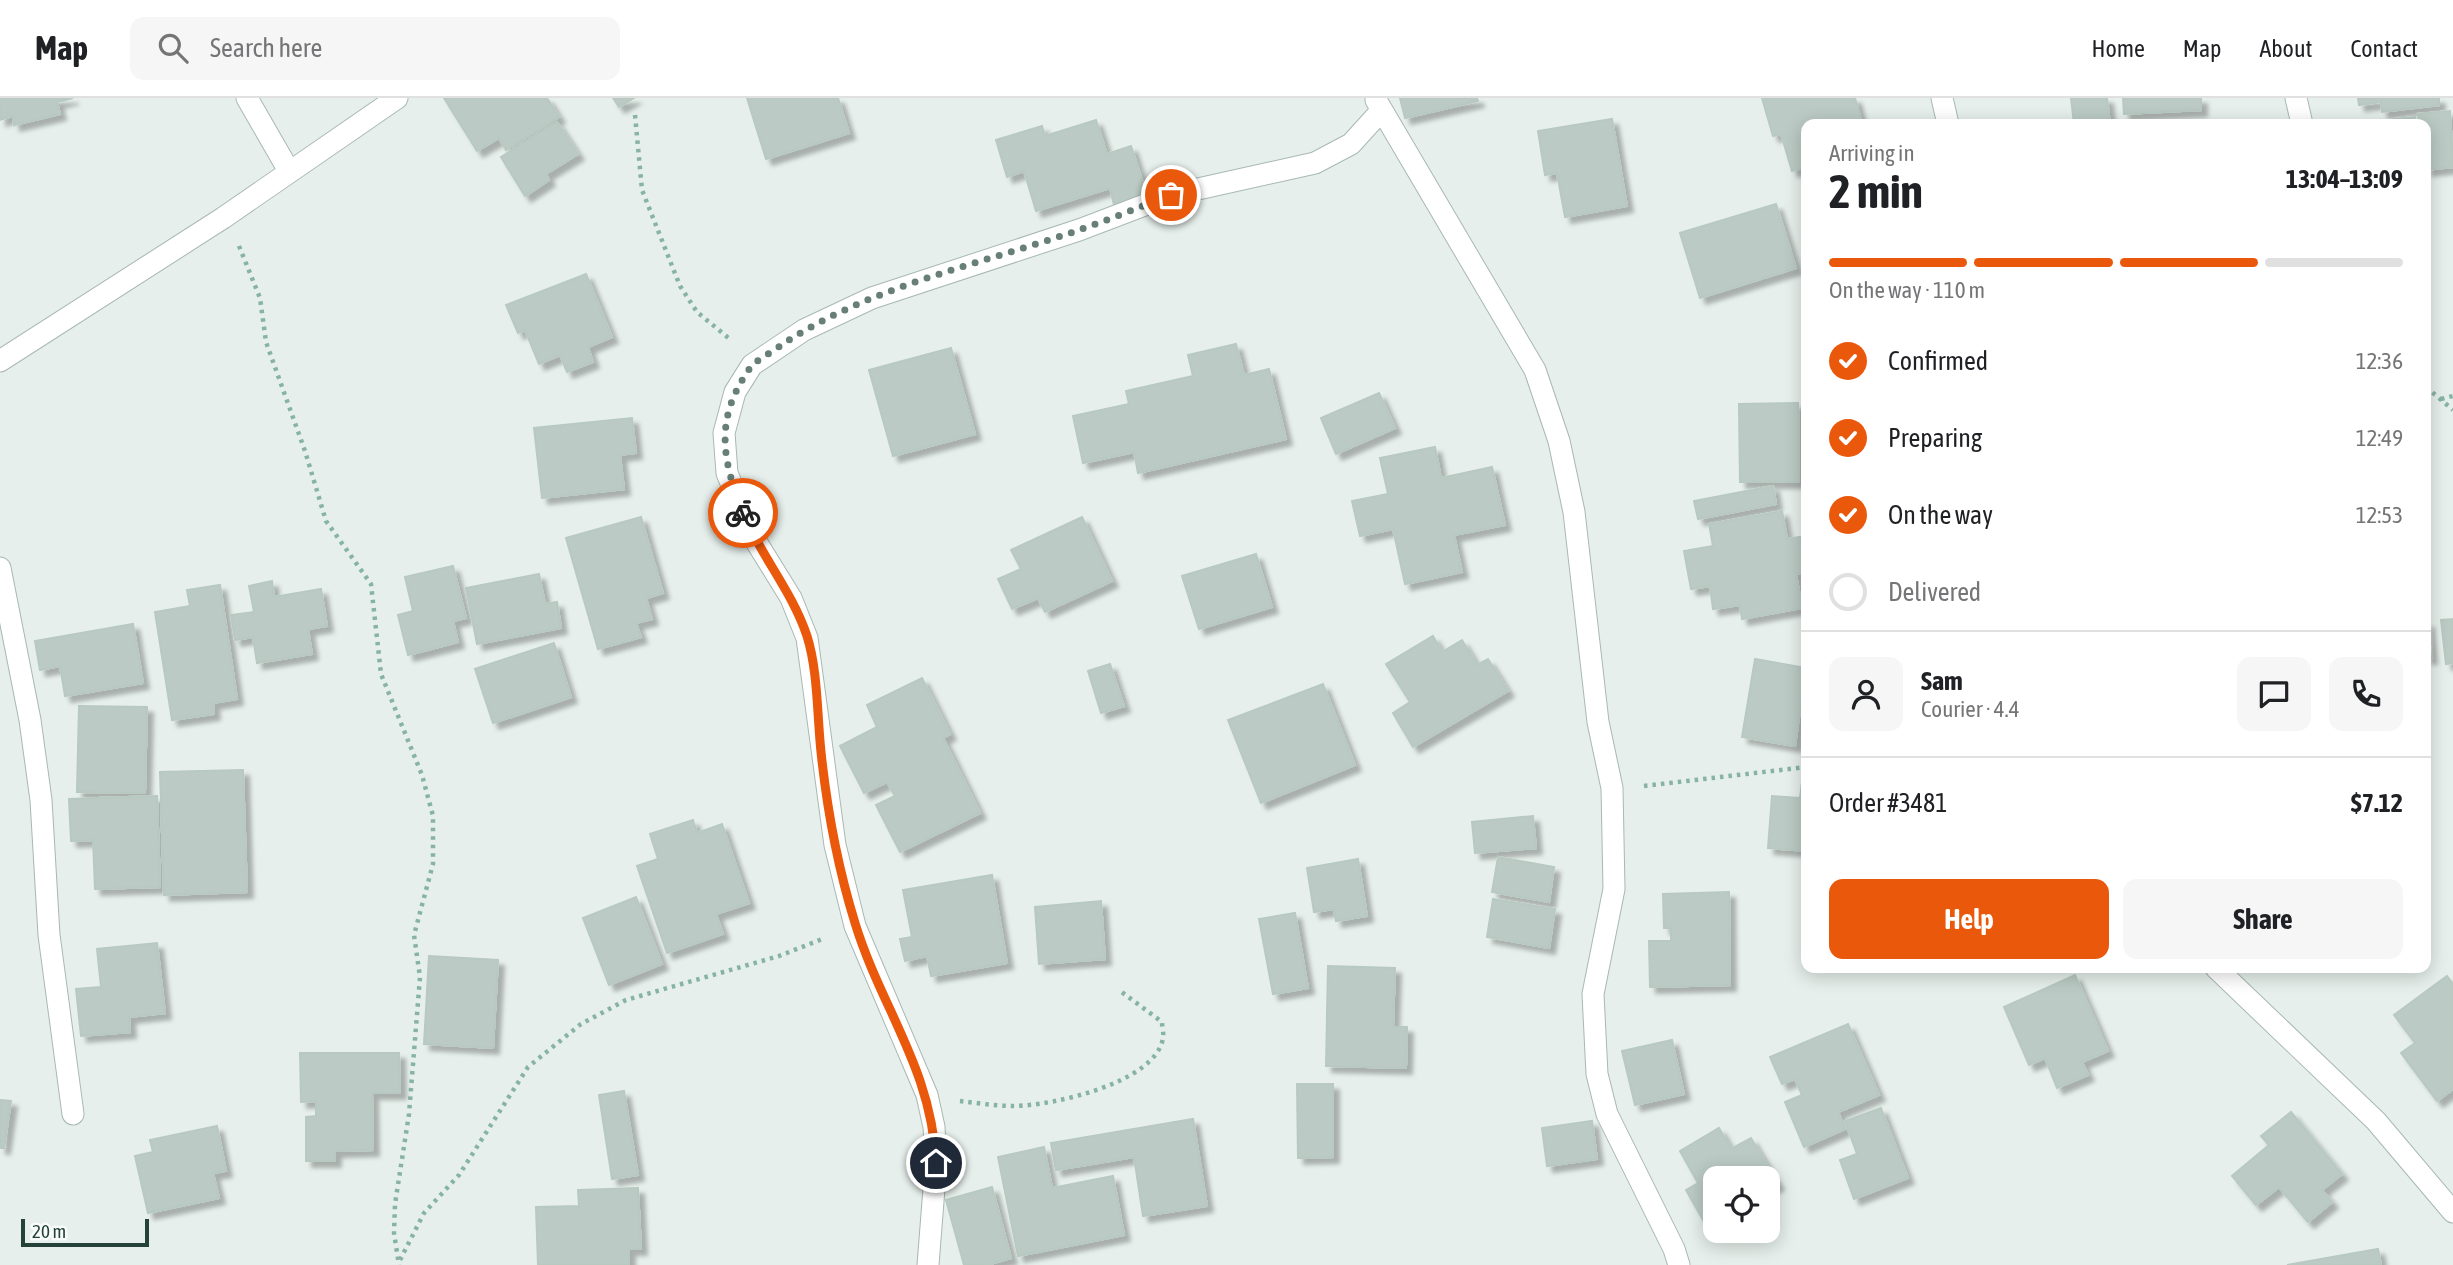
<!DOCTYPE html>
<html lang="en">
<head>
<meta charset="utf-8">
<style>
  body { margin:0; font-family:"Asap Condensed",sans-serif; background:#f6f6f6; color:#202124; height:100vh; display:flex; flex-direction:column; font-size:26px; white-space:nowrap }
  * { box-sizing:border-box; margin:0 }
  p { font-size:23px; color:#757577 }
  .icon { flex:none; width:38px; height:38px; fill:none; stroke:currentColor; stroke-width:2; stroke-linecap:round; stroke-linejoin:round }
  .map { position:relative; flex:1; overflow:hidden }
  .drawer { position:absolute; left:1801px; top:21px; width:630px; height:854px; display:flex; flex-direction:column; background:#fff; border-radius:14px; box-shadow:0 4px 18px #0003 }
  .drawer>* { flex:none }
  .controls { position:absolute; left:1703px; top:1068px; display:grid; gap:14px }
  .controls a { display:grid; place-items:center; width:77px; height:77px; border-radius:14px; background:#fff; box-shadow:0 4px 18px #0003; font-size:35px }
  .scale { position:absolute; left:21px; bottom:18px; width:128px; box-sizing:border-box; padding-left:7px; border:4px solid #24423a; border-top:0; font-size:19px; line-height:24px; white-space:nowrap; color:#24423a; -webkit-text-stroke:5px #f7fbf9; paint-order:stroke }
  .pin { position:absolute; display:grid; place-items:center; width:60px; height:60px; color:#fff; margin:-30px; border:4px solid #fff; border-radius:50%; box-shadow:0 2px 7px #0007 }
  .courier { position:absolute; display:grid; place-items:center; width:70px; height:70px; margin:-35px; border:5px solid #ea580c; border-radius:50%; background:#fff; color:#222; box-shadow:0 2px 9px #0007 }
  .overview em { font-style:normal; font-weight:700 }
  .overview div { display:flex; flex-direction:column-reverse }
  .overview { display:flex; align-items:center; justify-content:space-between; height:119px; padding:0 28px }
  h1 { font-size:46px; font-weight:700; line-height:52px }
  .bar { display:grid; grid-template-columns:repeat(4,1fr); gap:10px 7px; align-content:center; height:84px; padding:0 28px }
  .bar i { height:9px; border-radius:5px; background:#e0e0e0 }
  .bar .on { background:#ea580c }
  .bar p { grid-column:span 4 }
  .line { display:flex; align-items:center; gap:18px; padding:0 28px; border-top:2px solid #e0e0e0 }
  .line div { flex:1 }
  .round { display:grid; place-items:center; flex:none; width:74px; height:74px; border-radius:14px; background:#f6f6f6 }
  ol { padding:0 28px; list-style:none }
  li { display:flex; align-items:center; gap:21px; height:77px }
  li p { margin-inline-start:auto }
  li .icon { padding:7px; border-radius:50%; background:#ea580c; color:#fff; stroke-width:4 }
  li:last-child { color:#757577 }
  li i { width:38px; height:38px; border:4px solid #e0e0e0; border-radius:50% }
  .action { display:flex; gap:14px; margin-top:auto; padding:14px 28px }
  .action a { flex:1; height:80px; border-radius:14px; background:#ea580c; color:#fff; font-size:28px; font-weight:700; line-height:80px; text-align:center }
  .action a+a { background:#f6f6f6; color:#202124 }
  header { display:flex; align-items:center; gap:42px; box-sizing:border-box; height:98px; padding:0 35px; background:#fff; border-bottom:2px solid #e0e0e0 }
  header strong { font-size:33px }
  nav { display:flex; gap:38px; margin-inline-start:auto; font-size:24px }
  .search { width:490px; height:63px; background:#f6f6f6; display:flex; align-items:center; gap:18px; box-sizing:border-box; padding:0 24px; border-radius:14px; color:#757577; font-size:26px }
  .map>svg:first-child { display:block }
</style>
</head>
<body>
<header>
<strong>Map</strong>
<div class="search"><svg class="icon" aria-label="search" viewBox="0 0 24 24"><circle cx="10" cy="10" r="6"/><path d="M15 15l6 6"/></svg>Search here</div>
<nav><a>Home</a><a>Map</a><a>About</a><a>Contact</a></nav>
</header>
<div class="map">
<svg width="2453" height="1167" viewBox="0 0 2453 1167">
  <defs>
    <filter id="shadow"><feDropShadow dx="6" dy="6" stdDeviation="2" flood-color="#0004"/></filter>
  </defs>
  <rect width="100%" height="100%" fill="#e6efeb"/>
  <path fill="#bbcac4" stroke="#b8c9c2" stroke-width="2" filter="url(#shadow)" d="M0,0h73l-16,4 3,12 -46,11 -1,-9 -13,4z
    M444,0h103l12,19 -53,33 -7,-12 -22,13z
    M613,0h21l-15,9z
    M747,0h91l11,35 -83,26z
    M1400,0h77l1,3 -73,17z
    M1762,0h93l7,26h-56v43l-14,4 -11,-37 -8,2z
    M2071,0h36l3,26h-36z
    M2123,0h78v12l-77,4z
    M2358,0h81v7l-57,7 -1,-10 -22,3z
    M2450,13l3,56 -27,3v-46h-7l-1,-10z
    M2415,19l1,7h-69z
    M1612,21l15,87 -62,11 -8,-44 -12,2 -7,-44z
    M1096,22l11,34 24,-8 16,49 -33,10 -4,-17 -74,23 -12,-40 -17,6 -11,-37 46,-14 3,10z
    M557,24l21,32 -32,20 3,6 -24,16 -24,-39z
    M1776,106l20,64 -96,30 -20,-65z
    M586,176l26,63 -24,10 5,15 -26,10 -7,-17 -21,9 -14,-34 -7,3 -12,-28z
    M1236,246l8,31 25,-6 17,70 -148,34 -4,-21 -51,11 -10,-47 56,-12 -3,-13 67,-15 -5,-21z
    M951,250l24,86 -82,22 -24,-86z
    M1379,295l16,35 -59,26 -15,-36z
    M1798,305l1,79h-59l-1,-78z
    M632,320l4,35 -16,2 4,34 -82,9 -8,-70z
    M1435,349l6,31 51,-11 13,58 -51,10 8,37 -57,12 -12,-55 -33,7 -8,-35 36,-7 -8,-36z
    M1773,388l3,18 -78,15 -4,-18z
    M1782,413l5,28 13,-2 6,35 -10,2 6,34 -60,11 -2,-14 -27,4 -3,-23 -19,3 -7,-38 29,-5 -4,-22z
    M641,419l22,76 -17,5 6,21 -16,4 5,14 -43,12 -32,-111z
    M1082,419l30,64 -67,31 -7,-14 -26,11 -14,-30 23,-10 -10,-19z
    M1256,456l16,53 -73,22 -17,-53z
    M453,468l13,52 -13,3 5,21 -50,13 -10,-40 15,-4 -8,-34z
    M539,476l6,30 12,-2 4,26 -84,16 -11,-56z
    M272,483l2,16 47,-8 6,37 -19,3 4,25 -55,9 -4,-26 -18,3 -4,-25 23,-3 -5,-26z
    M220,487l17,114 -24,4 1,11 -42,6 -17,-108 35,-6 -3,-16z
    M2453,521v44l-7,1 -5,-44z
    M2426,524h2l3,36h-5z
    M133,526l10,59 -78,13 -5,-30 -20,4 -5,-29z
    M1433,538l9,16 20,-12 15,25 11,-6 20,32 -95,56 -20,-34 17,-11 -24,-38z
    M554,545l17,54 -78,26 -18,-54z
    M1755,561l51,9 -11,78 -53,-9z
    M1110,566l14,42 -23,7 -13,-42z
    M922,580l28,56 -7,4 37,75 -80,39 -24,-47 19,-9 -8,-14 -23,11 -24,-47 37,-19 -10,-22z
    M1323,586l32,81 -94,38 -33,-83z
    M79,608l68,1 -2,86 -68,-1z
    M243,672l4,122 -83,3 -4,-123z
    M1802,684h4v69l-38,-3 4,-52 28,2z
    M157,698l3,91 -65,2 -2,-49 -22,1 -2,-42z
    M1533,718l3,32 -61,5 -3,-31z
    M693,722l4,13 25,-9 27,79 -33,11 7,20 -56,19 -30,-87 21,-7 -8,-25z
    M1498,759l56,10 -5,35 -57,-10z
    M1358,761l9,57 -31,5 -2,-12 -20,3 -7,-44z
    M992,777l15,88 -76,13 -4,-20 -22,5 -5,-22 12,-2 -9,-47z
    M1729,794l1,93 -80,2 -1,-46h22v-13h-7l-1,-34z
    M636,799l26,67 -53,21 -26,-67z
    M1493,801l62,10 -6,39 -62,-11z
    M1101,803l4,58 -66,5 -4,-57z
    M1295,815l13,75 -35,6 -14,-75z
    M157,845l8,70 -36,4 1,15 -49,4 -5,-47 25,-2 -4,-38z
    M429,858l69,4 -5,88 -69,-4z
    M1328,868l67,2 -2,59h14l-1,41 -80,-2z
    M2075,877l33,76 -26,11 6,13 -31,13 -12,-30 -16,7 -25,-58z
    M2447,878l6,8v105l-16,12 -36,-48 14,-10 -21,-28z
    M1848,926l31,71 -41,17 7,17 -41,18 -19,-45 17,-7 -7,-16 -13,5 -12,-27z
    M1672,942l12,54 -49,11 -13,-54z
    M300,955h99l1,40h-28l1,57 -38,1v10h-29v-44l10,-1v-15l-15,1z
    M1297,986h36v73l-35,1z
    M624,993l14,84 -26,4 -13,-84z
    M0,1002l11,1 -7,47h-4z
    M1881,1010l27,70 -54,21 -14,-39 17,-6 -12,-33z
    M2291,1014l51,62 -20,16 10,12 -24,20 -29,-35 -23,18 -24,-29 37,-31 -8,-9z
    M1193,1021l14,87 -64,10 -9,-59 -78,13 -5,-27z
    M1592,1023l5,38 -50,7 -5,-38z
    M217,1028l9,45 -13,2 6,25 -71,15 -13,-57 18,-4 -3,-12z
    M1719,1030l12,21 20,-11 27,46 -10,6v-12h-53v41l-9,6 -20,-35 12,-7 -18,-32z
    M1044,1049l8,41 61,-12 11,59 -106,21 -20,-99z
    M992,1089l19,71 -24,7h-23l-18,-65z
    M638,1090l3,61h-12v16h-91l-2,-58 43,-1 -1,-16z
    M2378,1151l3,16h-94z"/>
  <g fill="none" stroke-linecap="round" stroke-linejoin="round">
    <g stroke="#a8b8b2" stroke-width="23">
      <path id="minor" d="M247,0l42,73
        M1942,0l6,26
        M2296,0l6,26
        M1376,2l159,270 24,71 15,71 24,210 14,66 2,101 -21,105 4,80 10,40 67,135 5,16
        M0,263l223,-143 174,-120
        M0,470l30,152 11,80 8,135 24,179
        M2216,870l160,153 77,91
        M928,1167l8,-102 -2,-36 -7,-32 -72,-169 -20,-81 -28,-207 -16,-40 -39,-63 -25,-62 -3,-40 11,-41 17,-27 52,-35 68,-32 207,-68 92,-35 144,-32 36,-19 30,-33"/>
    </g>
    <path stroke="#86b3a5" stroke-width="4.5" stroke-dasharray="3.5 5" stroke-linecap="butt" d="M635,17l7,75 38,96 17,26 34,28
      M239,148l21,52 6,44 39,109 21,70 45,63 10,90 41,101 11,41v48l-19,71 6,42 -11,137 -14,90 -1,29 5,32
      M2426,289l27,23
      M2441,301l12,-3
      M1644,688l162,-19
      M960,1003c17,2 36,5 53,5 38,0 143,-23 150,-68 1,-5 -1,-11 -1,-16l-43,-32
      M400,1162l24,-47 35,-38 69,-108 53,-43 45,-24 153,-44 46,-18"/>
    <use href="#minor" stroke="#fff" stroke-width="21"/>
  </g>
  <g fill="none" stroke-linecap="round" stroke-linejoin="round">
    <path stroke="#687f78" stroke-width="7" stroke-dasharray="0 12.6" d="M743,415c-21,-54 -29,-94 7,-145 7,-9 21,-15 30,-22 87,-59 198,-81 296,-115 32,-11 64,-24 95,-36"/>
    <path stroke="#ea580c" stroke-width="9" d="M743,415c18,43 49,78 64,123 11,35 10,78 14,116 6,57 17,116 34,171 26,85 77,146 81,240"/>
  </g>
</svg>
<div class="controls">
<a><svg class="icon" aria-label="locate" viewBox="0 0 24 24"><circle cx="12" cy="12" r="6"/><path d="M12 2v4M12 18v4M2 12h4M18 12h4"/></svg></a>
</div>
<div class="scale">20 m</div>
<div class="pin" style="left:1171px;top:97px;background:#ea580c"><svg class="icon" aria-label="bag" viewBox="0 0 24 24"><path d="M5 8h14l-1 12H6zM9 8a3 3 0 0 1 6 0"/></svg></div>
<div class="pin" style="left:936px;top:1065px;background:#1f2937"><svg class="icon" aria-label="home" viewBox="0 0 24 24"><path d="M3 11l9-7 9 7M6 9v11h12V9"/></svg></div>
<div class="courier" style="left:743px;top:415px"><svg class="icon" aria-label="bike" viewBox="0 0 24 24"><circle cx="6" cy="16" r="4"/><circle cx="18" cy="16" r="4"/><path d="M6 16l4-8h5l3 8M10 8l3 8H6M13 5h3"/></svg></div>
<section class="drawer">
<div class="overview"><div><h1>2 min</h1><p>Arriving in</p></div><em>13:04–13:09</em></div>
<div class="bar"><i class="on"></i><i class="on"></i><i class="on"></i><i></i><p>On the way · 110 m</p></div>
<ol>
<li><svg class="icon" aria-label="check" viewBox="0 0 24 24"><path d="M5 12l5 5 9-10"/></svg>Confirmed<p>12:36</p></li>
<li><svg class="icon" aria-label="check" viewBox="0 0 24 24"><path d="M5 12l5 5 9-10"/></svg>Preparing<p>12:49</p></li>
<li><svg class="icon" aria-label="check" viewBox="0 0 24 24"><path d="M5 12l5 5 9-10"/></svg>On the way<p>12:53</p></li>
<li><i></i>Delivered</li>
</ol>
<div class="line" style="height:126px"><a class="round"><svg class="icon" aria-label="person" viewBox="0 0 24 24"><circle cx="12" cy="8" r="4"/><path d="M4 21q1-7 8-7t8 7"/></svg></a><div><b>Sam</b><p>Courier · 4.4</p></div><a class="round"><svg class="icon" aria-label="chat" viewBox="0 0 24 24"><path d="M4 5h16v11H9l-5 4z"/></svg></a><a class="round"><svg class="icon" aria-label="phone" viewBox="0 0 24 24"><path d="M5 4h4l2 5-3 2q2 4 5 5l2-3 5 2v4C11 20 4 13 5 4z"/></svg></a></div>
<div class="line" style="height:91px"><div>Order #3481</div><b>$7.12</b></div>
<div class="action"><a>Help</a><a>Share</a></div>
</section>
</div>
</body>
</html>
